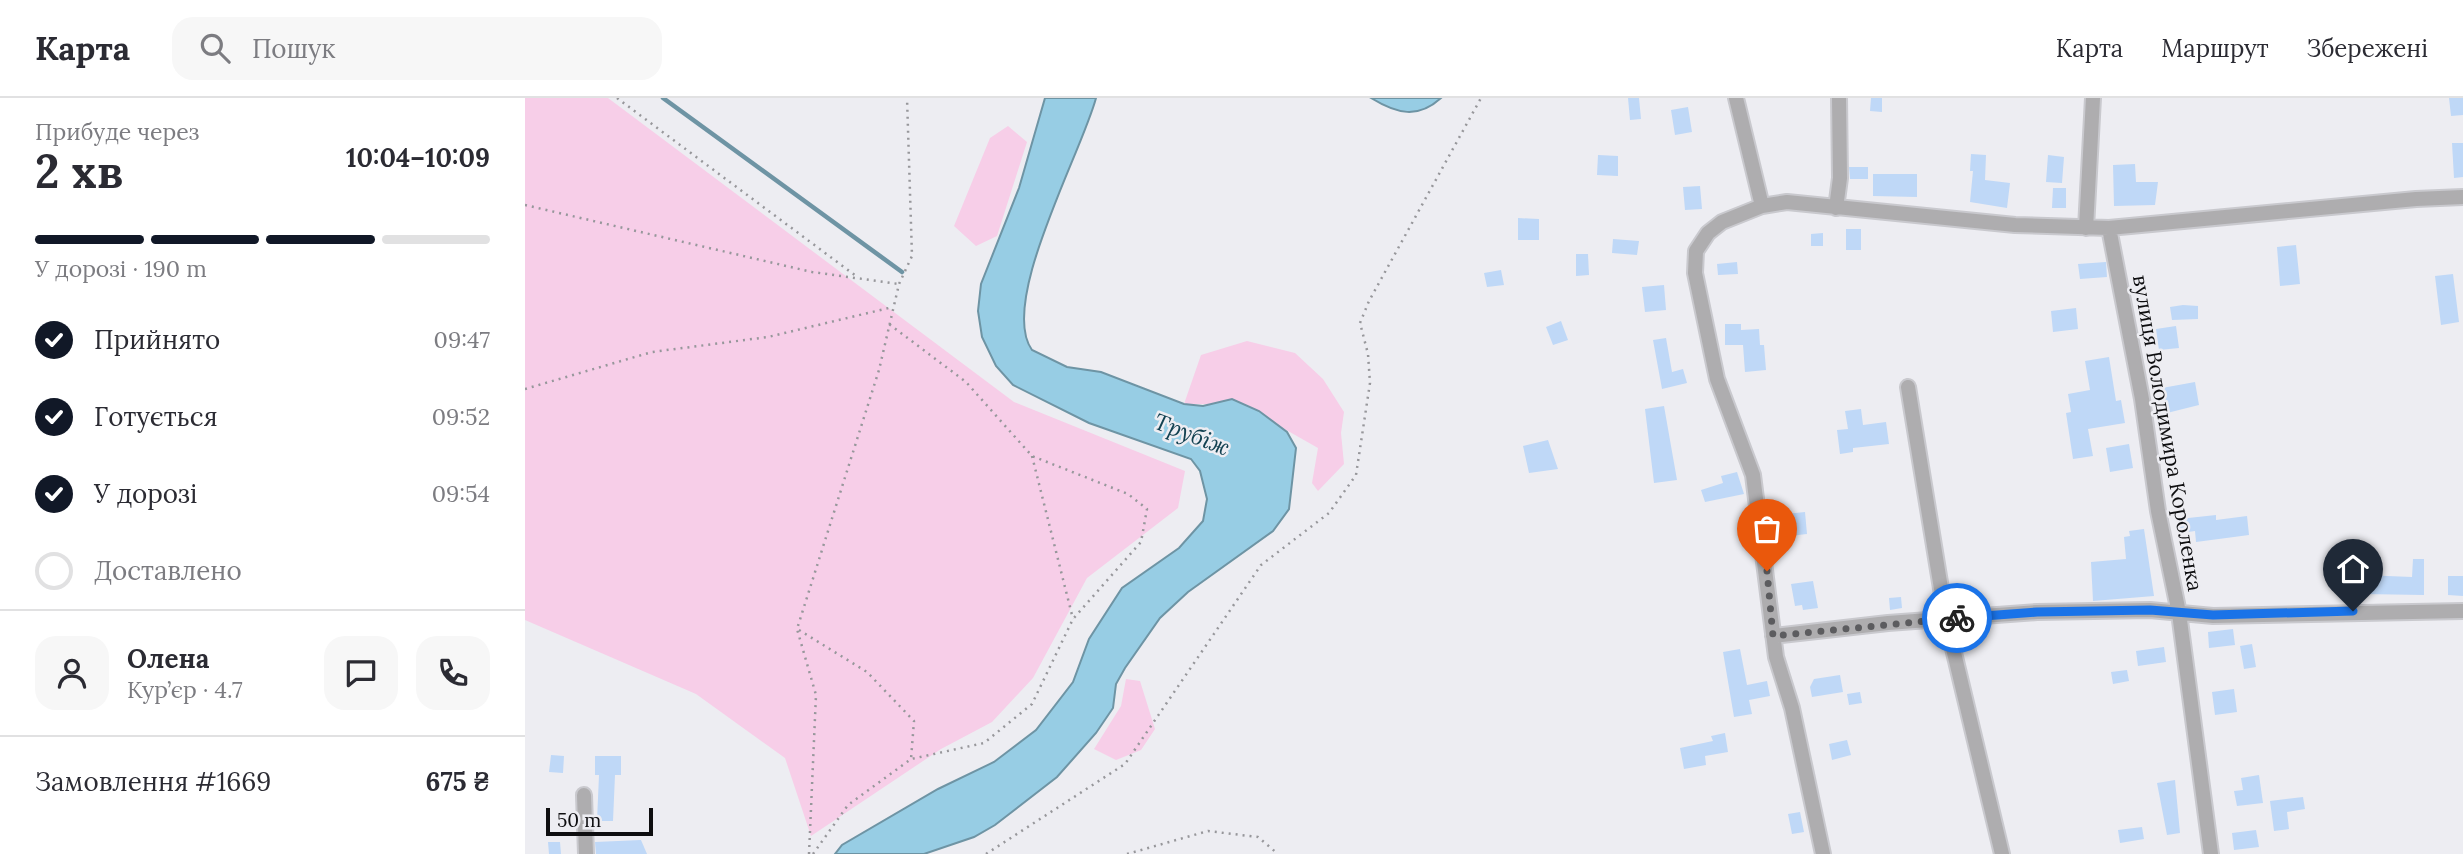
<!DOCTYPE html>
<html lang="uk">
<head>
<meta charset="utf-8">
<style>
  body { margin:0; font-family:Lora,serif; background:#f7f7f7; color:#2b2b33; height:100vh; display:flex; flex-direction:column; font-size:26px; white-space:nowrap }
  * { box-sizing:border-box; margin:0 }
  p { font-size:23px; color:#7c7c81 }
  .icon { flex:none; width:38px; height:38px; fill:none; stroke:currentColor; stroke-width:2; stroke-linecap:round; stroke-linejoin:round }
  .map { position:relative; flex:1; overflow:hidden }
  .side { display:flex; flex-direction:column; background:#fff; width:525px }
  .side>* { flex:none }
  .scale { position:absolute; left:21px; bottom:18px; width:107px; box-sizing:border-box; padding-left:7px; border:4px solid #0e0e10; border-top:0; font-size:19px; line-height:24px; white-space:nowrap; color:#0e0e10; -webkit-text-stroke:5px #ededf2; paint-order:stroke }
  .pin { position:absolute; display:grid; place-items:center; width:60px; height:60px; color:#fff; margin:-72px -30px; border-radius:50% 50% 50% 0; rotate:-45deg; box-shadow:0 0 7px #0007 }
  .pin .icon { rotate:45deg }
  .courier { position:absolute; display:grid; place-items:center; width:70px; height:70px; margin:-35px; border:5px solid #1a73e8; border-radius:50%; background:#fff; color:#222; box-shadow:0 2px 9px #0007 }
  .summary em { font-style:normal; font-weight:700 }
  .summary div { display:flex; flex-direction:column-reverse }
  .summary { display:flex; align-items:center; justify-content:space-between; height:119px; padding:0 35px }
  h1 { font-size:46px; font-weight:700; line-height:52px }
  .bar { display:grid; grid-template-columns:repeat(4,1fr); gap:10px 7px; align-content:center; height:84px; padding:0 35px }
  .bar i { height:9px; border-radius:5px; background:#e1e1e2 }
  .bar .current { background:#111827 }
  .bar p { grid-column:span 4 }
  .line { display:flex; align-items:center; gap:18px; padding:0 35px; border-top:2px solid #e1e1e2 }
  .line div { flex:1 }
  .round { display:grid; place-items:center; flex:none; width:74px; height:74px; border-radius:21px; background:#f7f7f7 }
  ol { padding:0 35px; list-style:none }
  li { display:flex; align-items:center; gap:21px; height:77px }
  li p { margin-inline-start:auto }
  li .icon { padding:7px; border-radius:50%; background:#111827; color:#fff; stroke-width:4 }
  li:last-child { color:#7c7c81 }
  li i { width:38px; height:38px; border:4px solid #e1e1e2; border-radius:50% }
  header { display:flex; align-items:center; gap:42px; box-sizing:border-box; height:98px; padding:0 35px; background:#fff; border-bottom:2px solid #e1e1e2 }
  header strong { font-size:33px }
  nav { display:flex; gap:38px; margin-inline-start:auto; font-size:24px }
  .search { width:490px; height:63px; background:#f7f7f7; display:flex; align-items:center; gap:18px; box-sizing:border-box; padding:0 24px; border-radius:21px; color:#7c7c81; font-size:26px }
  main { display:flex; flex:1; min-height:0 }
  .map>svg:first-child { display:block }
</style>
</head>
<body>
<header>
<strong>Карта</strong>
<div class="search"><svg class="icon" aria-label="search" viewBox="0 0 24 24"><circle cx="10" cy="10" r="6"/><path d="M15 15l6 6"/></svg>Пошук</div>
<nav><a>Карта</a><a>Маршрут</a><a>Збережені</a></nav>
</header>
<main>
<section class="side">
<div class="summary"><div><h1>2 хв</h1><p>Прибуде через</p></div><em>10:04–10:09</em></div>
<div class="bar"><i class="current"></i><i class="current"></i><i class="current"></i><i></i><p>У дорозі · 190 m</p></div>
<ol>
<li><svg class="icon" aria-label="check" viewBox="0 0 24 24"><path d="M5 12l5 5 9-10"/></svg>Прийнято<p>09:47</p></li>
<li><svg class="icon" aria-label="check" viewBox="0 0 24 24"><path d="M5 12l5 5 9-10"/></svg>Готується<p>09:52</p></li>
<li><svg class="icon" aria-label="check" viewBox="0 0 24 24"><path d="M5 12l5 5 9-10"/></svg>У дорозі<p>09:54</p></li>
<li><i></i>Доставлено</li>
</ol>
<div class="line" style="height:126px"><a class="round"><svg class="icon" aria-label="person" viewBox="0 0 24 24"><circle cx="12" cy="8" r="4"/><path d="M4 21q1-7 8-7t8 7"/></svg></a><div><b>Олена</b><p>Кур’єр · 4.7</p></div><a class="round"><svg class="icon" aria-label="chat" viewBox="0 0 24 24"><path d="M4 5h16v11H9l-5 4z"/></svg></a><a class="round"><svg class="icon" aria-label="phone" viewBox="0 0 24 24"><path d="M5 4h4l2 5-3 2q2 4 5 5l2-3 5 2v4C11 20 4 13 5 4z"/></svg></a></div>
<div class="line" style="height:91px"><div>Замовлення #1669</div><b>675 ₴</b></div>
</section>
<div class="map">
<svg width="1938" height="756" viewBox="0 0 1938 756">
  <rect width="100%" height="100%" fill="#ededf2"/>
  <path fill="#f7cee8" d="M0,0h83l406,304 171,69 -7,37 -91,70 -54,100 -41,44 -51,27 -130,87 -26,-78 -89,-64 -171,-74z
    M483,28l19,16 -30,94 -21,10 -22,-20 36,-88z
    M722,243l48,12 28,26 21,33 -3,21 3,31 -26,27 -6,-8 6,-35 -37,-21 -70,-23h-27l17,-49z
    M601,581l14,2 15,48 -14,21 -25,10 -22,-11 27,-43z"/>
  <path fill="#97cde4" stroke="#6e94a4" stroke-width="2" d="M520,0h51c-14,54 -98,205 -64,252l35,17 34,5 83,32 19,2 29,-7 27,12 28,21 9,16 -7,61 -16,22 -85,61 -28,26 -35,50 -9,16 -3,24 -17,25 -39,44 -62,48 -21,12 -50,17h-89l7,-9 96,-56 56,-27 42,-32 37,-48 16,-43 33,-51 57,-40 24,-27 4,-22 -7,-28 -9,-12 -102,-36 -76,-38 -17,-19 -14,-29 -4,-26 3,-27 38,-96z
    M846,0h70c-23,21 -44,16 -70,0z"/>
  <g fill="none" stroke-linecap="round" stroke-linejoin="round">
    <path stroke="#6e94a4" stroke-width="4.5" d="M138,0l239,174"/>
  </g>
  <path fill="#bfd8f7" d="M1103,0h11l2,21 -11,1z
    M1346,0h11v14l-12,-1z
    M1924,0h14v17l-12,1z
    M1163,9l4,25 -17,3 -4,-25z
    M1927,45h11v34l-9,1z
    M1446,56l15,1 -1,25 25,3 -3,25 -37,-6 3,-31h-3z
    M1073,57l20,1v20l-21,-1z
    M1523,57l16,2 -2,26 -16,-1z
    M1610,66l1,18h22l-3,23 -41,1 -1,-41z
    M1324,69h19v12h-18z
    M1348,76h44v23l-44,-1z
    M1175,88l2,23 -17,1 -2,-23z
    M1528,90h13v20h-14z
    M993,120l21,1v21h-21z
    M1321,131h15v21h-15z
    M1298,135v13h-12v-12z
    M1088,141l26,2 -2,14 -25,-2z
    M1771,147l4,39 -20,2 -3,-39z
    M1051,156h12l1,21 -13,1z
    M1212,164l1,12 -20,1 -1,-11z
    M1581,164l1,15 -27,2 -2,-15z
    M976,172l3,15 -17,2 -3,-14z
    M1928,176l6,48 -18,3 -6,-49z
    M1139,187l2,25 -21,2 -3,-25z
    M1658,207l15,1v13l-26,1 -2,-13z
    M1551,210l2,21 -25,3 -2,-21z
    M1036,223l7,19 -15,5 -7,-18z
    M1200,226h16v6l18,-1 1,16h4l2,25 -21,2 -2,-27h-18z
    M1651,228l3,22 -20,2 -3,-21z
    M1141,240l6,34 11,-3 4,14 -25,6 -9,-49z
    M1584,259l7,44 5,-1 4,23 -37,6 5,27 -20,3 -7,-46 5,-1 -3,-18 22,-4 -5,-29z
    M1670,284l4,23 -32,8 -5,-25z
    M1139,308l13,74 -23,3 -9,-74z
    M1336,311l2,16 23,-3 3,22 -36,4v4l-13,2 -3,-24 11,-1 -3,-18z
    M1023,342l10,29 -29,4 -6,-27z
    M1604,346l4,24 -23,4 -4,-24z
    M1212,374l7,22 -39,8 -4,-12 22,-7 -2,-7z
    M1280,414l2,22 -18,2 -3,-22z
    M1691,417v5l31,-4 2,19 -53,7 -1,-11 -14,2 -2,-14z
    M1619,431l10,67 -61,5 -2,-39 35,-3 -2,-22 6,-1 -1,-5z
    M1888,461h11v36l-62,-1 1,-19 49,2z
    M1923,478h15v20l-15,-1z
    M1288,483l5,27 -15,2 -1,-5 -7,1 -4,-22z
    M1376,499l1,11 -12,2 -1,-12z
    M1708,531l2,16 -26,3 -1,-16z
    M1727,546l4,23 -12,2 -4,-23z
    M1639,549l2,15 -28,4 -2,-15z
    M1215,551l7,36 20,-4 3,15 -21,4 3,14 -18,3 -11,-65z
    M1602,572l2,11 -16,3 -2,-12z
    M1315,577l3,17 -31,5 -2,-10 4,-8z
    M1709,591l3,23 -22,3 -3,-23z
    M1335,594l2,11 -13,2 -2,-11z
    M1200,635l3,19 -23,4 1,9 -22,4 -4,-21 33,-7 -2,-5z
    M1322,642l4,15 -19,5 -3,-16z
    M26,657l13,1 -1,17 -14,-1z
    M70,658h26v19h-6l-2,46h-16l2,-46h-4z
    M1734,677l4,28 -26,3 -3,-15 9,-1 -2,-12z
    M1650,682l5,53 -13,2 -10,-52z
    M1778,699l2,12 -18,3 2,17 -15,2 -4,-30z
    M1275,714l4,20 -12,2 -4,-20z
    M1617,729l2,12 -24,4 -2,-13z
    M1731,732l3,17 -25,3 -2,-17z
    M116,742l6,14h-51l-1,-12z
    M23,744h12l1,12h-12z"/>
  <g fill="none" stroke-linecap="round" stroke-linejoin="round">
    <g stroke="#c9c9ce" stroke-width="18">
      <path id="minor" d="M1211,0l26,108 25,-4 228,23 94,3 307,-29 47,-2
        M1237,108l-40,16 -14,11 -12,18 -1,22 22,106 36,96 23,182 16,51 31,146
        M1311,110l4,-30 -1,-80
        M1561,130l7,-130
        M1584,130l33,171 16,112 21,102 32,241
        M1383,289l38,232 56,235
        M1248,538l115,-13 149,-11 113,-2 63,6 250,-5
        M59,697l2,59"/>
    </g>
    <path stroke="#97979b" stroke-width="2.5" stroke-dasharray="2 5" stroke-linecap="butt" d="M92,0l239,178
      M0,107l287,67 87,12
      M0,291l127,-37 116,-15 125,-30
      M507,358l41,163
      M274,532l68,42 47,49 -3,38
      M284,756l7,-159 -19,-66 82,-259 20,-86 13,-28 -5,-158
      M288,756l35,-49 63,-46 73,-16 48,-39 41,-85 68,-77 6,-33 -19,-15 -96,-38 -66,-74 -77,-58
      M461,756l139,-90 136,-199 68,-52 27,-38 14,-92 -2,-29 -8,-31 9,-22 112,-203
      M602,756l81,-23 50,6 20,17"/>
    <use href="#minor" stroke="#aeadaf" stroke-width="14"/>
  </g>
  <g fill="none" stroke-linecap="round" stroke-linejoin="round">
    <path stroke="#5c5c5f" stroke-width="7" stroke-dasharray="0 12.6" d="M1242,473l6,65 184,-18"/>
    <path stroke="#1a73e8" stroke-width="9" d="M1432,520l80,-6 113,-2 63,5 140,-4"/>
  </g>
  <g text-anchor="middle" dominant-baseline="central" stroke-width="5" stroke-linejoin="round" paint-order="stroke">
    <g font-size="21" fill="#0e0e10" stroke="#ededf2">
      <text transform="translate(1643 335) rotate(80)">вулиця Володимира Короленка</text>
    </g>
    <g font-size="23" font-style="italic" fill="#124151" stroke="#ededf2">
      <text transform="translate(667 336) rotate(21)">Трубіж</text>
    </g>
  </g>
</svg>
<div class="scale">50 m</div>
<div class="pin" style="left:1242px;top:473px;background:#ea580c"><svg class="icon" aria-label="bag" viewBox="0 0 24 24"><path d="M5 8h14l-1 12H6zM9 8a3 3 0 0 1 6 0"/></svg></div>
<div class="pin" style="left:1828px;top:513px;background:#1f2937"><svg class="icon" aria-label="home" viewBox="0 0 24 24"><path d="M3 11l9-7 9 7M6 9v11h12V9"/></svg></div>
<div class="courier" style="left:1432px;top:520px"><svg class="icon" aria-label="bike" viewBox="0 0 24 24"><circle cx="6" cy="16" r="4"/><circle cx="18" cy="16" r="4"/><path d="M6 16l4-8h5l3 8M10 8l3 8H6M13 5h3"/></svg></div>
</div>
</main>
</body>
</html>
